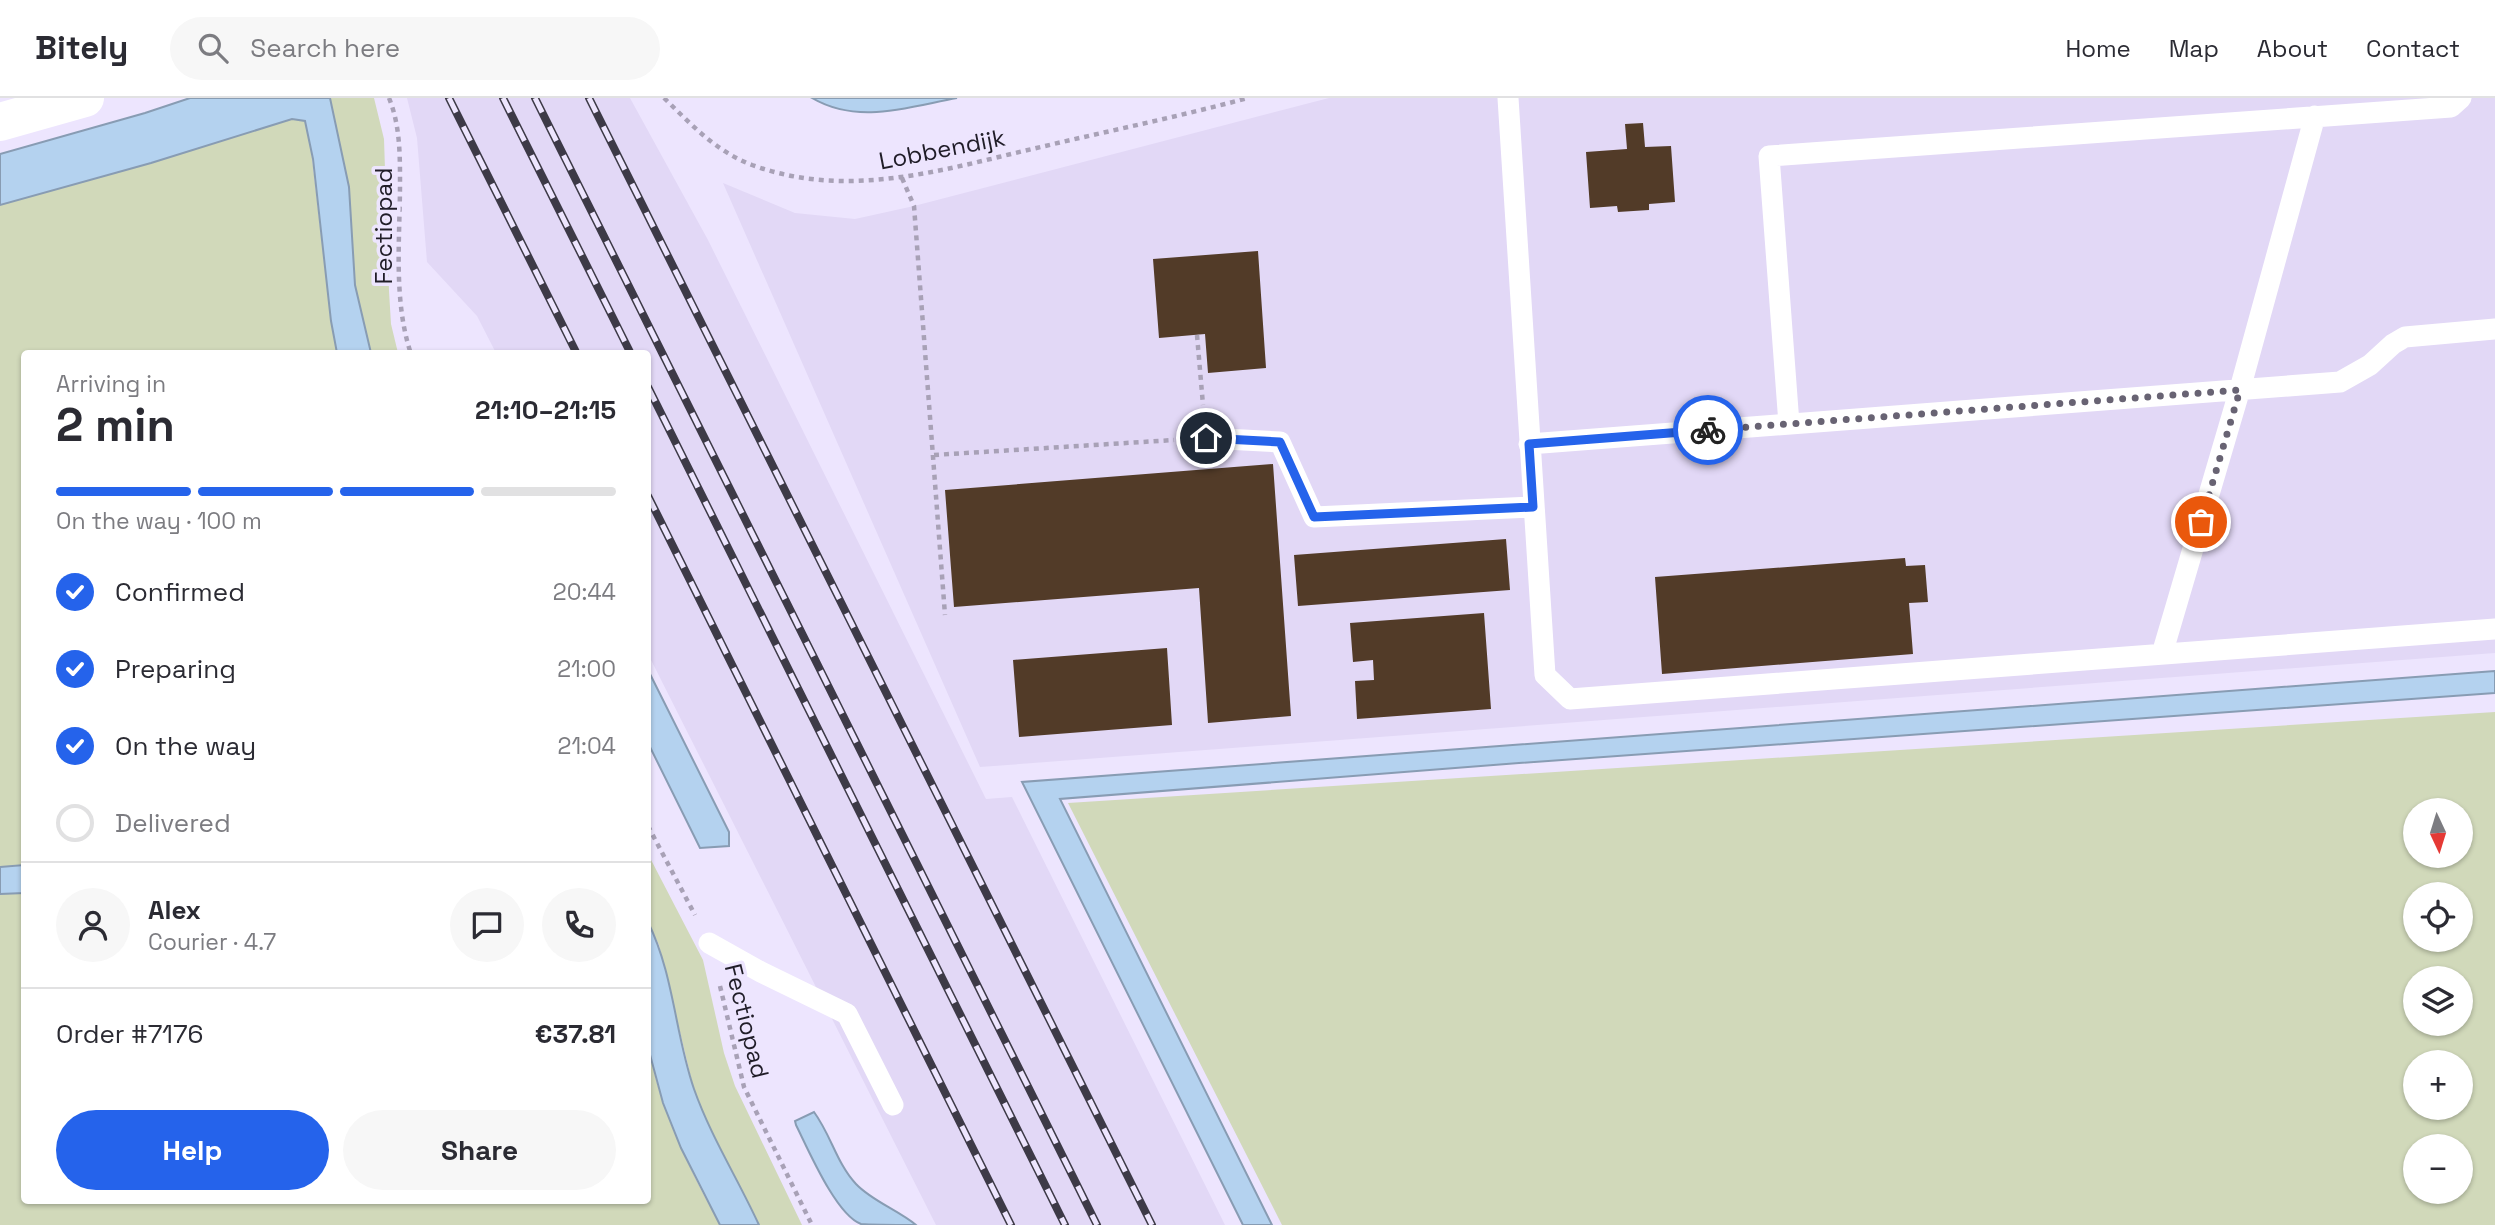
<!DOCTYPE html>
<html lang="en">
<head>
<meta charset="utf-8">
<style>
  body { margin:0; font-family:"Space Grotesk",sans-serif; background:#f7f7f7; color:#2b2b33; height:100vh; display:flex; flex-direction:column; font-size:26px; white-space:nowrap }
  * { box-sizing:border-box; margin:0 }
  p { font-size:23px; color:#7c7c81 }
  .icon { flex:none; width:38px; height:38px; fill:none; stroke:currentColor; stroke-width:2; stroke-linecap:round; stroke-linejoin:round }
  .map { position:relative; flex:1; overflow:hidden }
  .sheet { position:absolute; left:21px; top:252px; width:630px; height:854px; display:flex; flex-direction:column; background:#fff; border-radius:7px; box-shadow:0 2px 5px #0004 }
  .sheet>* { flex:none }
  .needle { width:46px; rotate:176deg }
  .tools { position:absolute; left:2403px; top:700px; display:grid; gap:14px }
  .tools a { display:grid; place-items:center; width:70px; height:70px; border-radius:50%; background:#fff; box-shadow:0 2px 5px #0004; font-size:35px }
  .pin { position:absolute; display:grid; place-items:center; width:60px; height:60px; color:#fff; margin:-30px; border:4px solid #fff; border-radius:50%; box-shadow:0 2px 7px #0007 }
  .courier { position:absolute; display:grid; place-items:center; width:70px; height:70px; margin:-35px; border:5px solid #2563eb; border-radius:50%; background:#fff; color:#222; box-shadow:0 2px 9px #0007 }
  .summary em { font-style:normal; font-weight:800 }
  .summary div { display:flex; flex-direction:column-reverse }
  .summary { display:flex; align-items:center; justify-content:space-between; height:119px; padding:0 35px }
  h1 { font-size:46px; font-weight:800; line-height:52px }
  .bar { display:grid; grid-template-columns:repeat(4,1fr); gap:10px 7px; align-content:center; height:84px; padding:0 35px }
  .bar i { height:9px; border-radius:5px; background:#e1e1e2 }
  .bar .current { background:#2563eb }
  .bar p { grid-column:span 4 }
  .line { display:flex; align-items:center; gap:18px; padding:0 35px; border-top:2px solid #e1e1e2 }
  .line div { flex:1 }
  .round { display:grid; place-items:center; flex:none; width:74px; height:74px; border-radius:37px; background:#f7f7f7 }
  ol { padding:0 35px; list-style:none }
  li { display:flex; align-items:center; gap:21px; height:77px }
  li p { margin-inline-start:auto }
  li .icon { padding:7px; border-radius:50%; background:#2563eb; color:#fff; stroke-width:4 }
  li:last-child { color:#7c7c81 }
  li i { width:38px; height:38px; border:4px solid #e1e1e2; border-radius:50% }
  .primary-button { display:flex; gap:14px; margin-top:auto; padding:14px 35px }
  .primary-button a { flex:1; height:80px; border-radius:42px; background:#2563eb; color:#fff; font-size:28px; font-weight:800; line-height:80px; text-align:center }
  .primary-button a+a { background:#f7f7f7; color:#2b2b33 }
  header { display:flex; align-items:center; gap:42px; box-sizing:border-box; height:98px; padding:0 35px; background:#fff; border-bottom:2px solid #e1e1e2 }
  header strong { font-size:33px }
  nav { display:flex; gap:38px; margin-inline-start:auto; font-size:24px }
  .search { width:490px; height:63px; background:#f7f7f7; display:flex; align-items:center; gap:18px; box-sizing:border-box; padding:0 24px; border-radius:38px; color:#7c7c81; font-size:26px }
  .map>svg:first-child { display:block }
</style>
</head>
<body>
<header>
<strong>Bitely</strong>
<div class="search"><svg class="icon" aria-label="search" viewBox="0 0 24 24"><circle cx="10" cy="10" r="6"/><path d="M15 15l6 6"/></svg>Search here</div>
<nav><a>Home</a><a>Map</a><a>About</a><a>Contact</a></nav>
</header>
<div class="map">
<svg width="2495" height="1127" viewBox="0 0 2495 1127">
  <rect width="100%" height="100%" fill="#ede5fe"/>
  <path fill="#e2d8f6" d="M407,0h223l78,142 278,559 26,-2 213,428h-289l-288,-571v-300l-152,-1 -19,-37 -50,-54 -10,-124z
    M1329,0h1166v555l-1515,114 -257,-584 72,30 60,6 59,-13z"/>
  <path fill="#d1d9ba" fill-rule="evenodd" d="M330,0h44l10,41 5,152 2,33 7,29h-27l-16,-68 -6,-98z
    M292,21l13,2 4,11 22,189 6,32 -313,1v511l-24,2v-662l151,-42z
    M2495,614v513h-1213l-214,-422zM2415,712h45v46h-45zM2415,796h45v46h-45zM2415,880h45v46h-45zM2415,964h45v46h-45zM2415,1048h45v46h-45z
    M648,756l55,106 21,93 11,33 67,139h-43l-50,-97 -16,-42 -34,-141 -11,-23z
    M24,795v307h624v-156c11,65 41,124 72,181h-720v-331z"/>
  <path fill="#b4d2ef" stroke="#889cb3" stroke-width="2" d="M190,0h140l19,89 6,98 16,68h-34l-6,-32 -18,-162 -8,-38 -13,-2 -141,44 -151,42v-51l145,-41z
    M812,0h145c-49,9 -99,27 -145,0z
    M648,572l81,162v14l-29,2 -52,-105z
    M2495,573v22l-976,70 -459,36 212,426h-29l-221,-443z
    M24,767v28l-24,1v-27z
    M648,824c26,53 27,112 46,167 17,48 44,90 65,136h-39l-39,-77 -18,-45 -14,-52z
    M814,1014c17,23 23,52 42,72 16,17 42,26 60,41 -13,0 -43,0 -55,-1 -25,-9 -53,-75 -65,-99l-1,-4z"/>
  <path fill="#523b28" d="M1643,25l2,24 26,-1 4,56 -26,2v6l-31,2 -1,-6 -27,2 -4,-56 41,-3 -2,-25z
    M1258,153l8,117 -58,5 -3,-39 -46,4 -6,-79z
    M1273,366l18,252 -83,7 -9,-135 -245,19 -9,-117z
    M1506,441l4,51 -212,16 -4,-51z
    M1905,460l1,8 19,-1 3,37 -19,1 4,51 -251,20 -7,-97z
    M1484,515l7,96 -134,10 -2,-38 19,-1 -1,-20 -20,2 -3,-39z
    M1167,550l5,77 -153,12 -6,-77z"/>
  <g fill="none" stroke-linecap="round" stroke-linejoin="round">
    <path stroke="#a8a1b6" stroke-width="4.5" stroke-dasharray="5 5" stroke-linecap="butt" d="M389,0c11,27 11,56 11,85 0,56 -7,117 11,171
      M664,0c27,26 51,53 88,67 99,36 196,3 293,-19 68,-16 136,-30 203,-48
      M902,80l12,28 31,409
      M1197,237l6,70
      M934,357l240,-15
      M648,728l47,89
      M720,888l24,101 68,138"/>
    <path stroke="#fff" stroke-width="21" d="M1508,0l37,577 25,24 925,-70
      M1789,326l-20,-268 682,-49 10,-9
      M1206,340l74,4 34,75 219,-10
      M1529,346l811,-62 30,-17 23,-21 12,-7 90,-8
      M2162,556l78,-265 75,-273
      M709,845l52,29 86,42 46,91"/>
    <path stroke="#fff" stroke-width="38" d="M0,24l85,-24"/>
    <g stroke="#3d3a47" stroke-width="8">
      <path id="rail" d="M449,0l128,256
        M503,0l128,256
        M535,0l562,1127
        M589,0l563,1127
        M648,289l417,838
        M648,398l363,729"/>
    </g>
    <use href="#rail" stroke="#ede5fe" stroke-width="5" stroke-dasharray="16" stroke-linecap="butt"/>
  </g>
  <g fill="none" stroke-linecap="round" stroke-linejoin="round">
    <path stroke="#686373" stroke-width="7" stroke-dasharray="0 12.6" d="M1708,332l532,-40 -39,132"/>
    <path stroke="#2563eb" stroke-width="9" d="M1206,340l74,4 34,75 219,-10 -4,-63 179,-14"/>
  </g>
  <g text-anchor="middle" dominant-baseline="central" stroke-width="7" stroke-linejoin="round" paint-order="stroke">
    <g font-size="24" fill="#201d28" stroke="#ede5fe">
      <text transform="translate(942 51) rotate(-11)">Lobbendijk</text>
      <text transform="translate(383 128) rotate(-90)">Fectiopad</text>
      <text transform="translate(747 923) rotate(76)">Fectiopad</text>
    </g>
  </g>
</svg>
<div class="tools">
<a><svg class="needle" viewBox="-14 -14 28 28"><path d="M0-13l5 13h-10z" fill="#e53935"/><path d="M0 13l5-13h-10z" fill="#7c7c81"/></svg></a>
<a><svg class="icon" aria-label="locate" viewBox="0 0 24 24"><circle cx="12" cy="12" r="6"/><path d="M12 2v4M12 18v4M2 12h4M18 12h4"/></svg></a>
<a><svg class="icon" aria-label="layers" viewBox="0 0 24 24"><path d="M12 4l9 5-9 5-9-5zM3 14l9 5 9-5"/></svg></a>
<a>+</a>
<a>−</a>
</div>
<div class="pin" style="left:2201px;top:424px;background:#ea580c"><svg class="icon" aria-label="bag" viewBox="0 0 24 24"><path d="M5 8h14l-1 12H6zM9 8a3 3 0 0 1 6 0"/></svg></div>
<div class="pin" style="left:1206px;top:340px;background:#1f2937"><svg class="icon" aria-label="home" viewBox="0 0 24 24"><path d="M3 11l9-7 9 7M6 9v11h12V9"/></svg></div>
<div class="courier" style="left:1708px;top:332px"><svg class="icon" aria-label="bike" viewBox="0 0 24 24"><circle cx="6" cy="16" r="4"/><circle cx="18" cy="16" r="4"/><path d="M6 16l4-8h5l3 8M10 8l3 8H6M13 5h3"/></svg></div>
<section class="sheet">
<div class="summary"><div><h1>2 min</h1><p>Arriving in</p></div><em>21:10–21:15</em></div>
<div class="bar"><i class="current"></i><i class="current"></i><i class="current"></i><i></i><p>On the way · 100 m</p></div>
<ol>
<li><svg class="icon" aria-label="check" viewBox="0 0 24 24"><path d="M5 12l5 5 9-10"/></svg>Confirmed<p>20:44</p></li>
<li><svg class="icon" aria-label="check" viewBox="0 0 24 24"><path d="M5 12l5 5 9-10"/></svg>Preparing<p>21:00</p></li>
<li><svg class="icon" aria-label="check" viewBox="0 0 24 24"><path d="M5 12l5 5 9-10"/></svg>On the way<p>21:04</p></li>
<li><i></i>Delivered</li>
</ol>
<div class="line" style="height:126px"><a class="round"><svg class="icon" aria-label="person" viewBox="0 0 24 24"><circle cx="12" cy="8" r="4"/><path d="M4 21q1-7 8-7t8 7"/></svg></a><div><b>Alex</b><p>Courier · 4.7</p></div><a class="round"><svg class="icon" aria-label="chat" viewBox="0 0 24 24"><path d="M4 5h16v11H9l-5 4z"/></svg></a><a class="round"><svg class="icon" aria-label="phone" viewBox="0 0 24 24"><path d="M5 4h4l2 5-3 2q2 4 5 5l2-3 5 2v4C11 20 4 13 5 4z"/></svg></a></div>
<div class="line" style="height:91px"><div>Order #7176</div><b>€37.81</b></div>
<div class="primary-button"><a>Help</a><a>Share</a></div>
</section>
</div>
</body>
</html>
